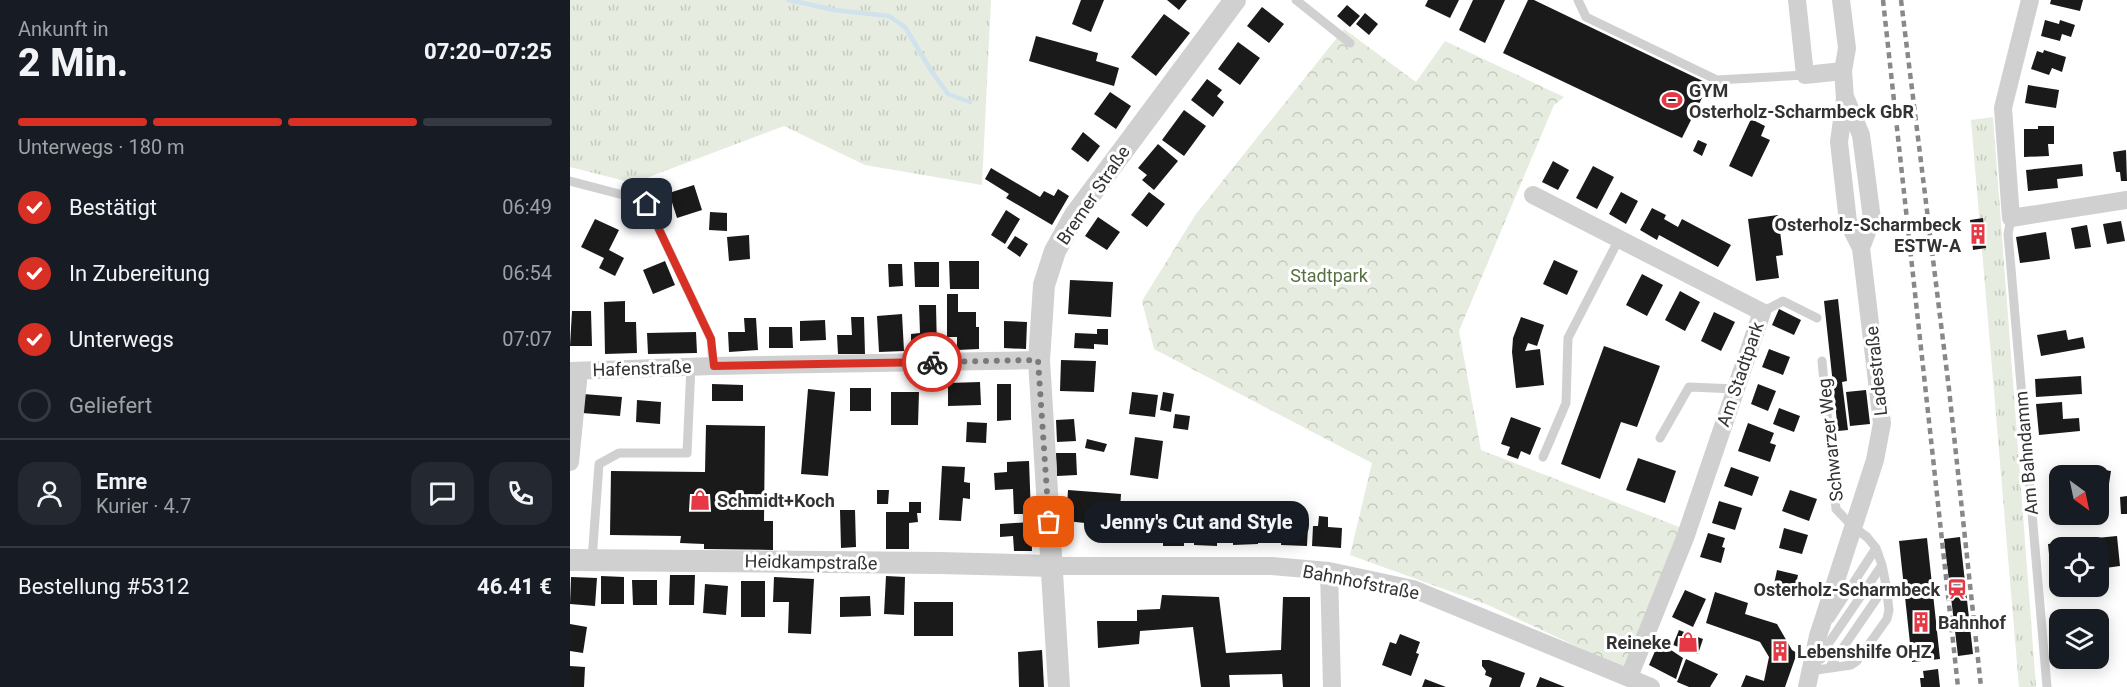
<!DOCTYPE html>
<html lang="de">
<head>
<meta charset="utf-8">
<style>
  body { margin:0; font-family:Roboto,sans-serif; background:#242831; color:#f1f3f6; height:100vh; display:flex; flex-direction:column; font-size:22px; white-space:nowrap }
  * { box-sizing:border-box; margin:0 }
  p { font-size:20px; color:#9ea1a6 }
  .icon { flex:none; width:33px; height:33px; fill:none; stroke:currentColor; stroke-width:2; stroke-linecap:round; stroke-linejoin:round }
  .map { position:relative; flex:1; overflow:hidden }
  .side { display:flex; flex-direction:column; background:#171b24; width:570px }
  .side>* { flex:none }
  .needle { width:39px; rotate:147deg }
  .buttons { position:absolute; left:1479px; top:465px; display:grid; gap:12px }
  .buttons a { display:grid; place-items:center; width:60px; height:60px; border-radius:12px; background:#171b24; box-shadow:0 3px 15px #0003; font-size:30px }
  .pin { position:absolute; display:grid; place-items:center; width:51px; height:51px; color:#fff; margin:-26px; border-radius:12px; box-shadow:0 3px 9px #0006 }
  .courier { position:absolute; display:grid; place-items:center; width:60px; height:60px; margin:-30px; border:4px solid #d93025; border-radius:50%; background:#fff; color:#222; box-shadow:0 2px 8px #0007 }
  .bubble { position:absolute; height:42px; border-radius:18px; background:#171b24; box-shadow:0 3px 15px #0003; font-size:20px; font-weight:800; line-height:42px; text-align:center }
  .overview em { font-style:normal; font-weight:800 }
  .overview div { display:flex; flex-direction:column-reverse }
  .overview { display:flex; align-items:center; justify-content:space-between; height:102px; padding:0 18px }
  h1 { font-size:39px; font-weight:800; line-height:45px }
  .bar { display:grid; grid-template-columns:repeat(4,1fr); gap:9px 6px; align-content:center; height:72px; padding:0 18px }
  .bar i { height:8px; border-radius:4px; background:#363941 }
  .bar .on { background:#d93025 }
  .bar p { grid-column:span 4 }
  .line { display:flex; align-items:center; gap:15px; padding:0 18px; border-top:2px solid #363941 }
  .line div { flex:1 }
  .round { display:grid; place-items:center; flex:none; width:63px; height:63px; border-radius:18px; background:#242831 }
  ol { padding:0 18px; list-style:none }
  li { display:flex; align-items:center; gap:18px; height:66px }
  li p { margin-inline-start:auto }
  li .icon { padding:6px; border-radius:50%; background:#d93025; color:#fff; stroke-width:4 }
  li:last-child { color:#9ea1a6 }
  li i { width:33px; height:33px; border:3px solid #363941; border-radius:50% }
  main { display:flex; flex:1; min-height:0 }
  .map>svg:first-child { display:block }
</style>
</head>
<body>
<main>
<section class="side">
<div class="overview"><div><h1>2 Min.</h1><p>Ankunft in</p></div><em>07:20–07:25</em></div>
<div class="bar"><i class="on"></i><i class="on"></i><i class="on"></i><i></i><p>Unterwegs · 180 m</p></div>
<ol>
<li><svg class="icon" aria-label="check" viewBox="0 0 24 24"><path d="M5 12l5 5 9-10"/></svg>Bestätigt<p>06:49</p></li>
<li><svg class="icon" aria-label="check" viewBox="0 0 24 24"><path d="M5 12l5 5 9-10"/></svg>In Zubereitung<p>06:54</p></li>
<li><svg class="icon" aria-label="check" viewBox="0 0 24 24"><path d="M5 12l5 5 9-10"/></svg>Unterwegs<p>07:07</p></li>
<li><i></i>Geliefert</li>
</ol>
<div class="line" style="height:108px"><a class="round"><svg class="icon" aria-label="person" viewBox="0 0 24 24"><circle cx="12" cy="8" r="4"/><path d="M4 21q1-7 8-7t8 7"/></svg></a><div><b>Emre</b><p>Kurier · 4.7</p></div><a class="round"><svg class="icon" aria-label="chat" viewBox="0 0 24 24"><path d="M4 5h16v11H9l-5 4z"/></svg></a><a class="round"><svg class="icon" aria-label="phone" viewBox="0 0 24 24"><path d="M5 4h4l2 5-3 2q2 4 5 5l2-3 5 2v4C11 20 4 13 5 4z"/></svg></a></div>
<div class="line" style="height:78px"><div>Bestellung #5312</div><b>46.41 €</b></div>
</section>
<div class="map">
<svg width="1557" height="687" viewBox="0 0 1557 687">
  <defs>
    <pattern id="grass-tufts" width="24" height="20" patternUnits="userSpaceOnUse" patternTransform="scale(1.5)"><rect width="24" height="20" fill="#e6ecdf"/><path d="M3 7l-1-3M5 7V3M7 7l1-3M15 17l-1-3M17 17v-4M19 17l1-3" fill="none" stroke="#c6cbc0"/></pattern>
    <pattern id="forest-crowns" width="20" height="18" patternUnits="userSpaceOnUse" patternTransform="scale(1.5)"><rect width="20" height="18" fill="#e6ecdf"/><path d="M2 6a3 3 0 1 1 6 0M12 15a3 3 0 1 1 6 0" fill="none" stroke="#c6cbc0"/></pattern>
  </defs>
  <rect width="100%" height="100%" fill="#fff"/>
  <path fill="url(#grass-tufts)" d="M0,0h421l-9,185 -117,-20 -81,-39 -151,57 -63,-16z
    M1423,117l43,570h-17l-48,-567z"/>
  <path fill="url(#forest-crowns)" d="M774,29l72,53 29,-41 119,56 -10,8 -95,226 22,119 201,78 -55,142 -139,-65 -138,-50 22,-92 -218,-114 -12,-48 54,-87z"/>
  <g fill="none" stroke-linecap="round" stroke-linejoin="round">
    <path stroke="#cfe2ee" stroke-width="4.5" d="M219,0l45,10 55,6 16,11 27,45 16,22 22,8"/>
  </g>
  <path fill="#1a1a1a" d="M511,0h23l-13,32 -19,-8z
    M597,0h20l-8,10z
    M858,0h31l-9,18 -25,-12z
    M903,0h32l-20,43 -26,-13z
    M958,0h6l175,84 -27,54 -179,-85z
    M1481,0h32l-3,11 -30,-7z
    M777,5l13,11 -10,11 -13,-11z
    M692,7l22,17 -15,19 -22,-17z
    M795,13l13,11 -9,11 -13,-11z
    M594,14l26,19 -34,43 -25,-19z
    M1475,20l14,4 1,-4 15,5 -4,12 -9,-3 -2,7 -19,-5z
    M466,36l62,17 -2,8 23,7 -5,18 -85,-25z
    M668,42l22,16 -20,27 -22,-16z
    M1474,50l22,7 -4,15 -10,-4 -3,7 -18,-6 6,-18 6,2z
    M637,79l15,11 -5,6 7,6 -11,15 -22,-17z
    M1458,85l31,5 -3,18 -31,-5z
    M540,92l21,14 -15,23 -22,-15z
    M614,110l22,16 -22,30 -22,-16z
    M1181,119l14,7 -4,10 9,4 -18,37 -23,-11z
    M1468,126h16v18h-6l1,12 -25,1v-28h14z
    M513,132l17,14 -12,16 -17,-13z
    M1128,140l9,4 -5,12 -9,-5z
    M588,144l20,17 -24,29 -12,-10 5,-5 -9,-7z
    M1556,150l1,31h-6l-1,-9h-4l-3,-20z
    M983,161l16,9 -11,20 -16,-8z
    M1512,164l1,12 -26,3 1,9 -30,3 -2,-21z
    M1023,166l21,11 -17,32 -21,-11z
    M421,168l49,29 4,-6 10,5 4,-7 11,7 -17,29 -46,-27 3,-4 -24,-15z
    M124,185l8,25 -25,8 -8,-25z
    M579,192l16,12 -18,23 -16,-12z
    M1051,192l17,9 -12,23 -17,-10z
    M1082,208l14,7 -2,4 14,8 4,-8 49,26 -13,22 -59,-32 -2,5 -17,-10z
    M436,210l14,9 -15,25 -14,-9z
    M140,212l17,1v18l-18,-1z
    M1208,215l5,40 -7,1 3,22 -23,3 -8,-62z
    M528,217l22,15 -13,18 -22,-14z
    M1413,218l3,30 -13,2 -3,-30z
    M25,219l24,11 -10,20 15,8 -9,18 -16,-8 5,-10 -23,-11z
    M1551,221l4,20 -18,3 -4,-20z
    M1517,225l4,22 -16,2 -4,-21z
    M1476,232l4,27 -30,4 -4,-26z
    M179,235l1,24 -21,2 -2,-24z
    M445,236l13,8 -8,13 -13,-9z
    M984,260l24,11 -11,24 -24,-11z
    M95,261l10,24 -22,9 -10,-24z
    M379,261h30v28h-29z
    M344,262h25v25h-24z
    M318,264h14l1,22 -14,1z
    M1072,274l21,11 -16,31 -21,-11z
    M500,280l43,2 -2,35 -43,-3z
    M1110,291l20,11 -15,29 -20,-11z
    M377,294h11v18h18v15h3v22l-22,1v-13h-10z
    M1268,299l9,82 -5,1 6,48 -10,1 -14,-130z
    M55,301v21h11l1,31 -32,1 -1,-52z
    M349,305h17l1,45 -26,1v-17l9,-1z
    M1209,309l22,11 -7,15 -22,-10z
    M2,311h19l1,35h-22z
    M1144,312l21,10 -14,29 -20,-10z
    M332,314l2,37 -25,1 -2,-36z
    M281,317h13l1,37h-27l-1,-19h15z
    M951,317l23,8 -7,21 -9,-3 -3,8 15,-2 4,36 -28,3 -4,-36 1,-14z
    M174,318h12l2,32 -29,2 -1,-20h17z
    M255,320l1,20 -26,1v-20z
    M434,321l23,1 -1,27 -22,-1z
    M199,327h23l1,21h-24z
    M527,329h11v16l-14,-1v5l-20,-1 1,-15 22,1z
    M1496,330l2,10 15,-3 2,11 -44,8 -4,-21z
    M126,332l1,21 -49,1 -1,-21z
    M1034,346l56,20 -23,61 -16,-5 -21,57 -39,-15z
    M1199,349l21,8 -7,18 -21,-8z
    M491,360l35,1 -2,31 -34,-1z
    M1511,376l1,18 -46,3 -1,-18z
    M410,382l1,23 -33,1v-23z
    M142,384l31,1v16h-31z
    M427,384h14v36l-14,1z
    M1188,384l18,7 -8,20 -17,-7z
    M280,388h21v23h-21z
    M238,389l27,3 -7,84 -27,-2z
    M1296,390l4,34 -20,2 -4,-34z
    M321,392h28l-1,33h-27z
    M562,392l26,3 -3,22 -26,-3z
    M593,392l11,2 -3,18 -11,-2z
    M13,394l39,3 -2,19 -38,-3z
    M67,400l24,2 -1,22 -24,-2z
    M1492,402l1,17 16,-1 1,13 -41,4 -3,-31z
    M1209,408l21,8 -6,16 -21,-8z
    M605,414l15,2 -2,14 -15,-2z
    M941,417l30,11 -11,27 -9,-4 -3,8 -11,-4 3,-8 -9,-3z
    M504,419l2,22 -19,1 -1,-22z
    M397,422l20,1 -1,20 -20,-1z
    M1178,423l26,10 -4,10 6,2 -6,17 -32,-11z
    M136,425l59,1 -1,95h9v29l-69,-1v-5l-24,-1 1,-7 -71,-1 1,-64 94,1z
    M565,437l28,4 -5,38 -28,-4z
    M517,439l20,5 -3,8 -19,-4z
    M486,453h20l1,22 -20,1z
    M1068,458l38,13 -11,32 -39,-13z
    M459,461l2,53h-17l-1,-25 -18,1 -1,-17 13,-1v-10z
    M372,466l23,1 -1,15 6,1v16l-7,-1 -2,23 -22,-1z
    M1509,466l32,5 -5,32 -8,-1v-26h-20z
    M1161,467l28,10 -7,19 -28,-10z
    M307,490h12l-1,14h-11z
    M498,490l53,4 -2,31 -19,-2 -1,5 -14,-1v-4l-19,-2z
    M1220,490l27,9 -8,22 -27,-10z
    M1557,496v18h-6l-1,-17z
    M1149,501l23,7 -7,22 -23,-7z
    M339,502h12v11h-4l1,9 -9,1v26h-23v-37h23z
    M270,510h15l1,37 -15,1z
    M716,512l14,3 -2,10 10,1 -1,20 -26,-1 1,-20z
    M749,516l9,1v10l14,1 -1,20 -29,-2 1,-20h5z
    M624,520l23,1v25l-23,-1z
    M461,522l1,29h-18l-1,-15 -13,1v-13z
    M663,522h25v22l-25,1z
    M593,524h21v22h-21z
    M1214,528l24,7 -6,19 -23,-6z
    M1138,533l17,5 -3,9 3,1 -4,15 -21,-6z
    M1547,536l3,30 -22,3v-21h-11l-1,-9z
    M1390,537l13,117 -15,2 -14,-117z
    M1357,538l13,121 -28,3 -13,-121z
    M1499,541l1,7h-10v25l-9,1 -3,-30z
    M1207,570l21,5 -4,19 -21,-5z
    M100,575h25l-1,30h-25z
    M31,576l23,1v27h-23z
    M316,576l19,1 -1,38 -20,-1z
    M1,577l26,1 -2,28 -25,-2z
    M204,577l40,2 -3,55 -23,-1 1,-31h-16z
    M62,580h25v25h-24z
    M171,581h24v36h-24z
    M135,584l23,2 -2,29 -23,-2z
    M1186,585l15,3 -2,9 -15,-3z
    M1115,590l21,9 -13,28 -21,-10z
    M1145,592l33,11 -3,11 32,10 15,26 5,3 -12,34h-44l5,-12 18,6 5,-24 -9,-15 -54,-19z
    M592,595l57,2 7,56 55,-3 2,-53h27v90h-27l-1,-13 -53,1 1,12h-29l-8,-60 -53,4 -1,13 -41,4 -1,-27h40v-11l23,-1z
    M300,596l1,20 -31,1v-20z
    M344,602h39v34h-39z
    M0,624l17,3 -4,26 -13,-2z
    M1109,630l24,9 -5,15 -25,-9z
    M830,634l20,8 -4,11 3,1 -8,22 -29,-11 8,-23 6,2z
    M1089,642l24,16 -7,21 -27,-14z
    M472,650l2,37h-25l-1,-35z
    M1116,659l32,15 -8,13h-21l-12,-5z
    M912,660h7l36,13 -5,14h-31l3,-9 -7,-3 1,-4 -4,-5z
    M0,666l15,1 -1,20h-14z
    M1368,669l2,18h-19l-1,-9h4l-1,-7z
    M970,677l25,10h-29z
    M855,679l21,8h-24z"/>
  <g fill="none" stroke-linecap="round" stroke-linejoin="round">
    <path stroke="#d0d0d0" stroke-width="9" d="M726,0l54,43
      M1008,0l8,17 131,63 88,-5
      M0,181l57,15 20,8 64,135 2,27
      M1441,218l-3,16 39,453
      M1192,312l21,-11 34,17
      M1090,438l29,-51 47,2
      M973,457l23,-54 2,-65 51,-99
      M22,560l7,-96 20,-11h68l4,-87
      M1260,619l46,-71
      M1251,659l1,-6 60,-88
      M1259,668l57,-83
      M1240,671l41,-6 6,-4 30,-42 2,-9 -3,-25 -4,-20 -6,-17 -9,-11 -15,-11 -16,-17 -14,-148"/>
    <path stroke="#d0d0d0" stroke-width="18" d="M1227,0l8,75 38,-4
      M1460,0l-27,108 8,110 116,-18
      M1276,99l15,36 11,84 -11,29
      M963,195l229,117 -77,226 -56,139
      M0,371l143,-5 326,-6
      M0,462l9,-91
      M482,566h220l57,5 84,18 238,98
      M759,571l3,116
      M1237,687l11,-51 57,-176 7,-37 -21,-175 -13,-26 -9,-80 6,-44 -2,-27 4,-23 -6,-48"/>
    <path stroke="#d0d0d0" stroke-width="22" d="M0,560l369,3 113,3
      M489,687l-20,-327 5,-75 11,-34 20,-36 160,-215"/>
    <path stroke="#888" stroke-width="4.5" stroke-dasharray="6 4.5" stroke-linecap="butt" d="M1313,0l75,687
      M1331,0l48,389 32,298"/>
  </g>
  <g fill="none" stroke-linecap="round" stroke-linejoin="round">
    <path stroke="#7a7a7a" stroke-width="6" stroke-dasharray="0 10.8" d="M362,362l106,-2 11,162"/>
    <path stroke="#d93025" stroke-width="8" d="M77,204l64,135 3,27 218,-4"/>
  </g>
  <defs>
    <g id="stadium-bare" transform="scale(1.62)"><path d="M0-5a6.5 5 0 1 0 0 10a6.5 5 0 1 0 0-10ZM-3.5-1.8h7v3.6h-7Z" fill="#e63946" stroke="#fff" stroke-width="2.5" paint-order="stroke"/></g>
    <g id="building-bare" transform="scale(1.62)"><path d="M-4-6H4V6H1V3H-1V6H-4ZM-2.5-4.3h1.7v1.8h-1.7ZM.8-4.3h1.7v1.8H.8ZM-2.5-1h1.7V.8h-1.7ZM.8-1h1.7V.8H.8Z" fill="#e63946" stroke="#fff" stroke-width="2.5" paint-order="stroke"/></g>
    <g id="shop-bare" transform="scale(1.62)"><path d="M-5-2.5h2.3a2.7 3.5 0 0 1 5.4 0H5L5.5 6h-11ZM-1.5-2.5h3a1.5 2.3 0 0 0-3 0Z" fill="#e63946" stroke="#fff" stroke-width="2.5" paint-order="stroke"/></g>
    <g id="station-bare" transform="scale(1.62)"><path d="M-3-6H3Q5-6 5-4V2Q5 4 3 4L4.5 6H3L1.5 4h-3L-3 6H-4.5L-3 4Q-5 4-5 2V-4Q-5-6-3-6ZM-3.5-4v3h7v-3ZM-3.5 1v1.5H-2V1ZM2 1v1.5H3.5V1Z" fill="#e63946" stroke="#fff" stroke-width="2.5" paint-order="stroke"/></g>
  </defs>
  <g fill-rule="evenodd">
    <use href="#stadium-bare" x="1102" y="100"/>
    <use href="#building-bare" x="1408" y="234"/>
    <use href="#shop-bare" x="130" y="500"/>
    <use href="#station-bare" x="1387" y="589"/>
    <use href="#building-bare" x="1351" y="622"/>
    <use href="#shop-bare" x="1118" y="642"/>
    <use href="#building-bare" x="1210" y="651"/>
  </g>
  <g text-anchor="middle" dominant-baseline="central" stroke-width="6" stroke-linejoin="round" paint-order="stroke">
    <g font-size="18" font-weight="bold" fill="#333" stroke="#fff" text-anchor="start">
      <text x="1119" y="90">GYM<tspan x="1119" dy="21">Osterholz-Scharmbeck GbR</tspan></text>
      <text x="1391" y="224" text-anchor="end">Osterholz-Scharmbeck<tspan x="1391" dy="21">ESTW-A</tspan></text>
      <text x="147" y="500">Schmidt+Koch</text>
      <text x="1370" y="589" text-anchor="end">Osterholz-Scharmbeck</text>
      <text x="1368" y="622">Bahnhof</text>
      <text x="1101" y="642" text-anchor="end">Reineke</text>
      <text x="1227" y="651">Lebenshilfe OHZ</text>
    </g>
    <g font-size="18" fill="#333" stroke="#fff">
      <text transform="translate(523 195) rotate(-56)">Bremer Straße</text>
      <text transform="translate(72 368) rotate(-2)">Hafenstraße</text>
      <text transform="translate(1306 371) rotate(-96)">Ladestraße</text>
      <text transform="translate(1170 374) rotate(-71)">Am Stadtpark</text>
      <text transform="translate(1260 440) rotate(-96)">Schwarzer Weg</text>
      <text transform="translate(1456 453) rotate(-95)">Am Bahndamm</text>
      <text transform="translate(241 562) rotate(1)">Heidkampstraße</text>
      <text transform="translate(791 582) rotate(11)">Bahnhofstraße</text>
    </g>
    <g font-size="18" fill="#56703f" stroke="#fff">
      <text x="759" y="275">Stadtpark</text>
    </g>
  </g>
</svg>
<div class="buttons">
<a><svg class="needle" viewBox="-14 -14 28 28"><path d="M0-13l5 13h-10z" fill="#e53935"/><path d="M0 13l5-13h-10z" fill="#9ea1a6"/></svg></a>
<a><svg class="icon" aria-label="locate" viewBox="0 0 24 24"><circle cx="12" cy="12" r="6"/><path d="M12 2v4M12 18v4M2 12h4M18 12h4"/></svg></a>
<a><svg class="icon" aria-label="layers" viewBox="0 0 24 24"><path d="M12 4l9 5-9 5-9-5zM3 14l9 5 9-5"/></svg></a>
</div>
<div class="pin" style="left:479px;top:522px;background:#ea580c"><svg class="icon" aria-label="bag" viewBox="0 0 24 24"><path d="M5 8h14l-1 12H6zM9 8a3 3 0 0 1 6 0"/></svg></div>
<div class="pin" style="left:77px;top:204px;background:#1f2937"><svg class="icon" aria-label="home" viewBox="0 0 24 24"><path d="M3 11l9-7 9 7M6 9v11h12V9"/></svg></div>
<div class="courier" style="left:362px;top:362px"><svg class="icon" aria-label="bike" viewBox="0 0 24 24"><circle cx="6" cy="16" r="4"/><circle cx="18" cy="16" r="4"/><path d="M6 16l4-8h5l3 8M10 8l3 8H6M13 5h3"/></svg></div>
<div class="bubble" style="left:514px;top:501px;width:225px">Jenny's Cut and Style</div>
</div>
</main>
</body>
</html>
